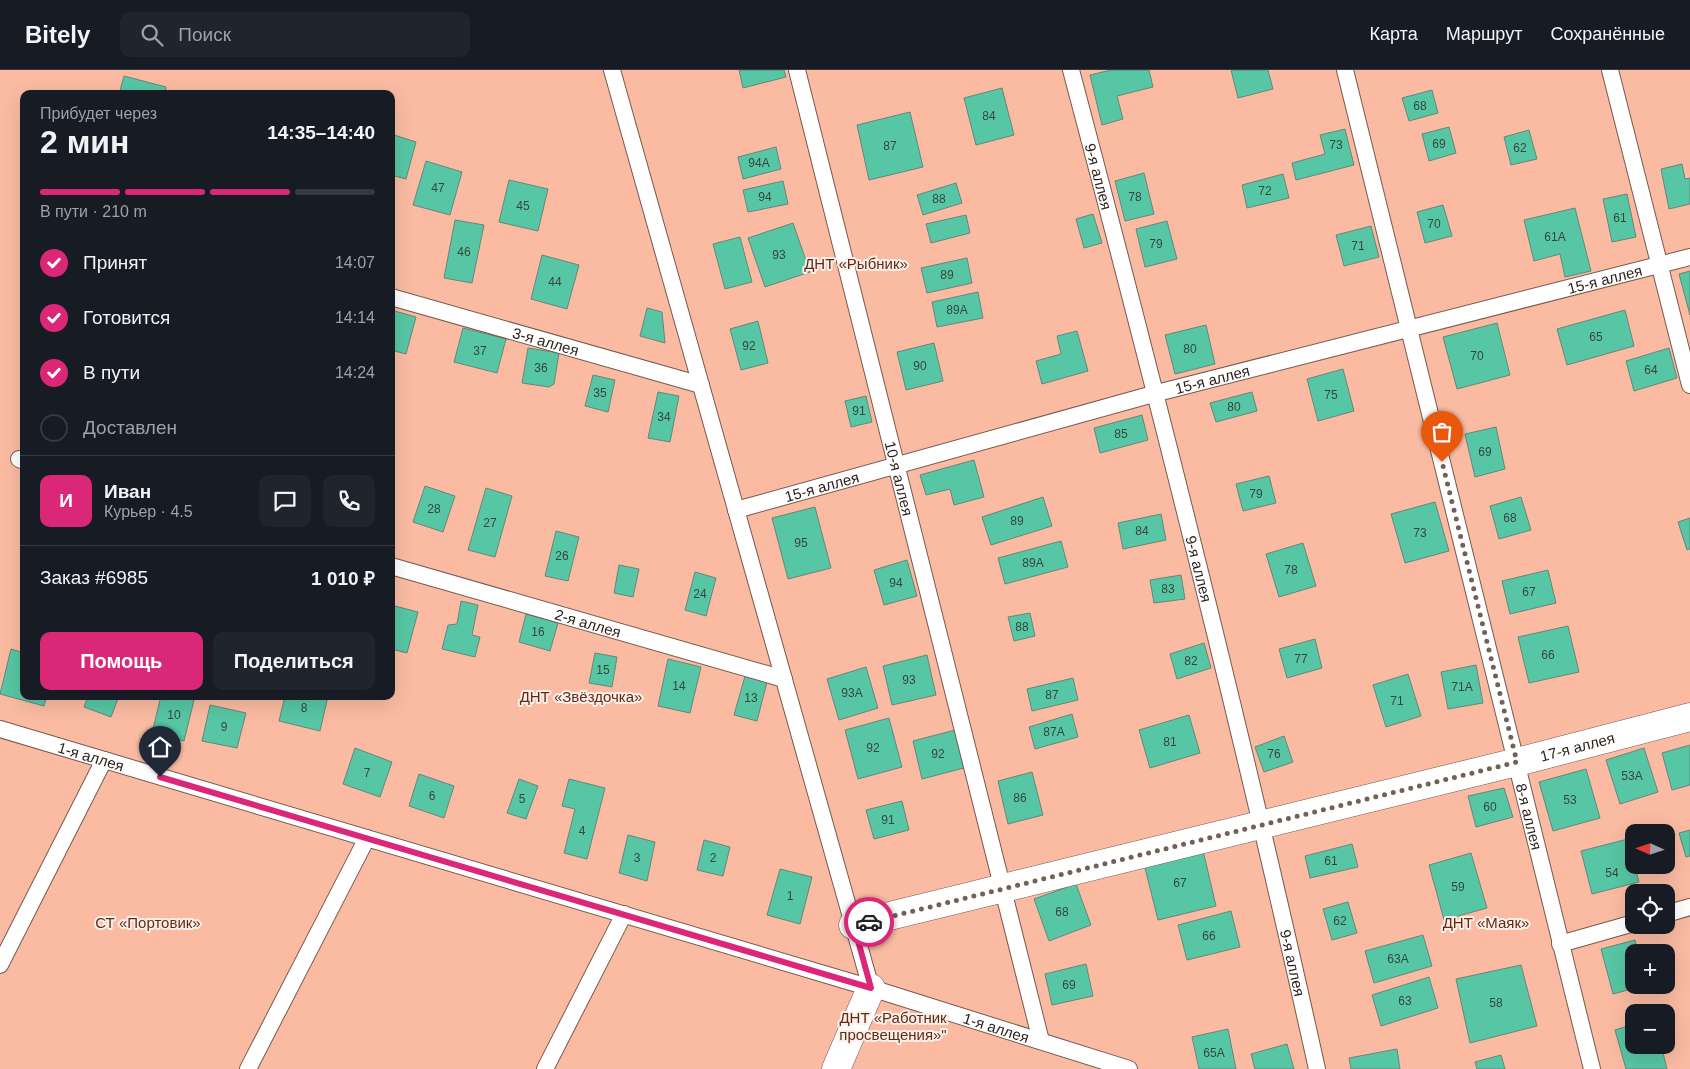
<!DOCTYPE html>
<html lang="ru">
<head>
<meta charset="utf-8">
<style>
  body { margin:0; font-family:Arial,sans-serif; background:#20242c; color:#f1f3f6; height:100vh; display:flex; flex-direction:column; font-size:19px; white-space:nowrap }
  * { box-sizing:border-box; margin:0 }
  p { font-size:16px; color:#9ea1a6 }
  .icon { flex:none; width:28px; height:28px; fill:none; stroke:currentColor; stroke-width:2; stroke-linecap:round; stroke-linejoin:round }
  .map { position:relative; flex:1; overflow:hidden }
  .drawer { position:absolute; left:20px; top:20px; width:375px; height:610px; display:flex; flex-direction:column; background:#171b24; border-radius:10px; box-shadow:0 5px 20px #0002 }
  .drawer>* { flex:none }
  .needle { width:32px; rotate:273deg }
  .buttons { position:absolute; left:1625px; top:754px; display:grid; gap:10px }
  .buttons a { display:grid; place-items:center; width:50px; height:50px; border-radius:10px; background:#171b24; box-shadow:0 5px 20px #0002; font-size:25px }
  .pin { position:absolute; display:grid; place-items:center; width:42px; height:42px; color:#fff; margin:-51px -21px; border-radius:50% 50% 50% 0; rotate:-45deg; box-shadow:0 0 5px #0007 }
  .pin .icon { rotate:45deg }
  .courier { position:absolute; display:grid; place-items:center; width:50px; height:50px; margin:-25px; border:4px solid #db2777; border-radius:50%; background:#fff; color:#222; box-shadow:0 1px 6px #0007 }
  .overview em { font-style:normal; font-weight:700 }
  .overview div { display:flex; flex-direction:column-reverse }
  .overview { display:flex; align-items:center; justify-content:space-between; height:85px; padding:0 20px }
  h1 { font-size:32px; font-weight:700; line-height:38px }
  .bar { display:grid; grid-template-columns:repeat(4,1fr); gap:8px 5px; align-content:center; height:60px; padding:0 20px }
  .bar i { height:6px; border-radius:4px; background:#363941 }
  .bar .current { background:#db2777 }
  .bar p { grid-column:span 4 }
  .line { display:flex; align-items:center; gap:12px; padding:0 20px; border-top:1px solid #363941 }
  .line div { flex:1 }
  .round { display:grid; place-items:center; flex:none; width:52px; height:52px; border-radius:10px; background:#20242c }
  ol { padding:0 20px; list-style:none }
  li { display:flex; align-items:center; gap:15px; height:55px }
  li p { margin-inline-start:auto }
  li .icon { padding:5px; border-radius:50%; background:#db2777; color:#fff; stroke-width:4 }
  li:last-child { color:#9ea1a6 }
  li i { width:28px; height:28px; border:2px solid #363941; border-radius:50% }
  .cta { display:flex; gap:10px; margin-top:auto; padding:10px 20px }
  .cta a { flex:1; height:58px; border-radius:10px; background:#db2777; color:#fff; font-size:20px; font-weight:700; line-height:58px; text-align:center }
  .cta a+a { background:#20242c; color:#f1f3f6 }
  header { display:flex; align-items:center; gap:30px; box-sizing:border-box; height:70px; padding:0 25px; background:#171b24; border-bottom:1px solid #363941 }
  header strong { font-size:24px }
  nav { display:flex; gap:28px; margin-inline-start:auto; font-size:18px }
  .search { width:350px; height:45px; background:#20242c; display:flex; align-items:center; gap:12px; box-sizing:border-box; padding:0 18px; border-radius:10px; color:#9ea1a6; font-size:19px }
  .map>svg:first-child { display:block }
</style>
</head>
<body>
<header>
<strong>Bitely</strong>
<div class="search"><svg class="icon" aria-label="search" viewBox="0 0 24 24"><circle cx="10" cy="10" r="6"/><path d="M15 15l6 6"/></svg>Поиск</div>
<nav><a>Карта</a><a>Маршрут</a><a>Сохранённые</a></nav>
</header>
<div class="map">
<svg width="1690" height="999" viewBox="0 0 1690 999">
  <rect width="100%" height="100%" fill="#fdddd0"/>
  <path fill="#fabba2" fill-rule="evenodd" d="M0,0h1690v999h-1690zM24,24h367v602h-367zM1634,762h32v33h-32zM1634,822h32v33h-32zM1634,882h32v33h-32zM1634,942h32v33h-32z"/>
  <path fill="#57c6a4" stroke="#66867a" d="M739,0h45l2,7 -43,11z
    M1111,0h38l4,17 -36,9 6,23 -21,6 -12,-50z
    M1231,0h37l5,19 -35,9z
    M124,6l42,11 -1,7h-46z
    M1002,18l12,47 -38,10 -12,-47z
    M1432,20l6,23 -29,8 -7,-23z
    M910,42l13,55 -54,13 -12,-55z
    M1449,57l7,26 -27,8 -7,-27z
    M1345,59l9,36 -58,15 -4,-17 33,-9 -5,-19z
    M1529,60l8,29 -26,6 -7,-28z
    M391,64l25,8 -10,37 -15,-4z
    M776,77l5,22 -38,10 -5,-22z
    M426,91l36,11 -12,43 -37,-10z
    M1682,94l3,15 5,-1v26l-21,5 -8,-40z
    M1144,103l10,41 -29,7 -10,-40z
    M1283,104l6,24 -42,10 -5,-23z
    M509,110l39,9 -10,42 -39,-9z
    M783,111l5,23 -40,8 -5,-22z
    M956,113l6,20 -39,12 -6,-20z
    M1627,124l9,43 -24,5 -9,-43z
    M1443,135l9,31 -27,7 -8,-31z
    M1575,138l16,63 -26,6 -5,-23 -26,7 -10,-41z
    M1093,144l9,29 -18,5 -8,-29z
    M966,145l4,18 -39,10 -5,-19z
    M455,150l29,5 -12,58 -28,-5z
    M1167,151l10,38 -32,8 -9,-38z
    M793,153l17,49 -45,15 -17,-49z
    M1371,156l8,31 -35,9 -8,-31z
    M740,167l12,45 -27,7 -12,-45z
    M542,185l37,10 -12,44 -36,-10z
    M967,188l5,25 -45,10 -6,-25z
    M1690,201v44l-11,-41z
    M978,222l5,26 -46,9 -5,-25z
    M647,238l15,4 3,31 -25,-7z
    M391,240l25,7 -10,37 -15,-4z
    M1625,240l9,36 -67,19 -10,-36z
    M758,251l10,42 -27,7 -11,-41z
    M1497,253l13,52 -53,14 -14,-52z
    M1206,255l9,39 -40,10 -10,-39z
    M463,258l43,11 -9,34 -43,-11z
    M1077,261l11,40 -46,13 -6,-23 25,-7 -4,-18z
    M934,273l9,38 -37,9 -9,-38z
    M528,278l31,5 -5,31 -5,3 -27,-4z
    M1669,278l8,30 -43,13 -8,-30z
    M1343,299l11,42 -36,10 -11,-42z
    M593,305l22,5 -7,32 -23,-6z
    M658,322l21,4 -9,46 -22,-4z
    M1252,322l5,19 -41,11 -6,-19z
    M866,326l6,26 -21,5 -6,-26z
    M1142,345l6,25 -48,13 -6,-25z
    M1496,357l9,42 -30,8 -10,-43z
    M974,390l10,37 -30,8 -4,-16 -24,6 -6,-20z
    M1269,406l7,27 -33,8 -7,-27z
    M425,416l30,10 -12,36 -30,-10z
    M486,418l26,8 -17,61 -27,-7z
    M1043,427l9,29 -61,19 -9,-28z
    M1521,427l10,33 -32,9 -9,-33z
    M1435,432l14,49 -44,12 -14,-49z
    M815,437l16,61 -43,11 -16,-61z
    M1161,444l5,26 -43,9 -5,-26z
    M1690,448v31l-3,1 -9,-28z
    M556,461l23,6 -11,44 -23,-5z
    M1061,471l7,26 -63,17 -7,-26z
    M1303,473l13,43 -37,11 -13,-43z
    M907,490l10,36 -33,9 -10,-35z
    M619,495l20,4 -6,28 -19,-4z
    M1548,500l8,33 -46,11 -8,-33z
    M695,502l21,6 -10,38 -21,-6z
    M1181,505l4,24 -31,4 -4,-23z
    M461,531l17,4 -6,30 8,2 -5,20 -33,-8 6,-24 9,-1z
    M391,535l27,7 -11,41 -16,-4z
    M1030,543l5,23 -21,5 -6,-24z
    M526,544l32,9 -8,28 -31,-9z
    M1568,556l11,46 -50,11 -11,-46z
    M1315,569l7,29 -35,10 -8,-29z
    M1204,573l7,25 -34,11 -7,-25z
    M11,579l13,4v43h23l-3,10 -44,-12z
    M595,583l22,4 -5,30 -23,-4z
    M927,585l9,40 -44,10 -9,-39z
    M668,589l33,8 -11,46 -32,-7z
    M1476,595l7,38 -35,6 -7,-37z
    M866,597l12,41 -39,12 -12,-41z
    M1408,604l13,42 -35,11 -13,-42z
    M745,606l22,6 -10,39 -23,-6z
    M1073,608l5,22 -46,11 -5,-22z
    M88,626h31l-8,21 -27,-10z
    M161,626h34l-11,45 -32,-8z
    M285,626h43l-8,35 -41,-10z
    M210,635l36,8 -9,35 -35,-7z
    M1072,644l6,23 -43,12 -6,-22z
    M1189,645l11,38 -50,15 -11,-38z
    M889,648l13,49 -44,12 -13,-49z
    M955,660l9,38 -42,11 -9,-38z
    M1284,666l9,26 -29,10 -9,-25z
    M1690,675v40l-18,5 -10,-37z
    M355,678l37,14 -12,35 -37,-13z
    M1644,678l14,44 -38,12 -14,-44z
    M1586,699l14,49 -47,13 -14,-49z
    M1032,702l11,43 -35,9 -10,-43z
    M419,704l35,12 -10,32 -35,-12z
    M519,709l19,7 -12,33 -19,-6z
    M569,709l36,9 -18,71 -23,-6 11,-44 -13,-3z
    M1504,718l9,29 -37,10 -8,-31z
    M902,731l7,29 -35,9 -8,-29z
    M1690,760v26l-4,1 -7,-24z
    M628,765l27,7 -8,39 -28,-8z
    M1628,769l11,43 -47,12 -11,-43z
    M704,770l26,7 -7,29 -26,-6z
    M1352,774l6,23 -48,11 -5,-22z
    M1202,776l14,60 -58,14 -15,-60z
    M1471,783l16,55 -43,12 -15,-55z
    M780,799l32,8 -12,47 -33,-9z
    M1076,814l15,41 -42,16 -15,-42z
    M1348,832l9,31 -25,7 -9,-31z
    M1231,841l9,36 -53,13 -9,-35z
    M1423,865l9,31 -58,17 -9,-32z
    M1635,870l3,12h-4v33h13l-34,9 -12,-45z
    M1086,894l7,32 -41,9 -7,-31z
    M1521,895l16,61 -67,17 -14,-64z
    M1429,907l9,31 -57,18 -9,-31z
    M1634,954v21h27l6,24h-41l-11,-39z
    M1228,959l8,40h-37l-7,-32z
    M1287,974l7,25h-39l-4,-15z
    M1397,979l3,20h-49l-2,-11z
    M1501,985l4,14h-28l-2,-7z"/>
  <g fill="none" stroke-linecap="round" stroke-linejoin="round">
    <g stroke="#755a4f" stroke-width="18">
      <g id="lane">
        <path d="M612,0l259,918"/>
        <path id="s1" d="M797,0l244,971"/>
        <path id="s2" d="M1071,0c88,332 172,664 246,999"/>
        <path id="s3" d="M1345,0l247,999"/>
        <path d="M1610,0l80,315"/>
        <path id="s4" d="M391,227l310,88"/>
        <path d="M19,389l5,2"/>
        <path id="s5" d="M736,440l421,-117 533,-136"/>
        <path id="s6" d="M391,496l393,113"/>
        <path id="s7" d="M0,659l871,259 258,81"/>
        <path d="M1666,844l24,-7"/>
        <path d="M1560,874l74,-21"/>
        <path d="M0,895l104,-205"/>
        <path d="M248,999l119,-231"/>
        <path d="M545,999l79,-155"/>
      </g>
    </g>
    <g stroke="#755a4f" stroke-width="29">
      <g id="street">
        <path id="s8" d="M853,855l664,-163 173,-45"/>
        <path d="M836,999l35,-81"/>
      </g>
    </g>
    <use href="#lane" stroke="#fff" stroke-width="16"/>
    <use href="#street" stroke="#fff" stroke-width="28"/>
  </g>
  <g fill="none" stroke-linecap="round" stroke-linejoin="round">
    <path stroke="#736058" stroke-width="5" stroke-dasharray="0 9" d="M869,852l648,-160 -75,-300"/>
    <path stroke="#db2777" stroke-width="6" d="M160,707l711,211 -17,-62 15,-4"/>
  </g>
  <g text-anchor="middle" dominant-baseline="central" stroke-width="4" stroke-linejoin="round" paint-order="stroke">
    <g font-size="12" fill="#34473b">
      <text x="1420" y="36">68</text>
      <text x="989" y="46">84</text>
      <text x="1439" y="74">69</text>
      <text x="1336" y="75">73</text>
      <text x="890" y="76">87</text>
      <text x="1520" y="78">62</text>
      <text x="759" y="93">94А</text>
      <text x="438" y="118">47</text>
      <text x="1265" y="121">72</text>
      <text x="765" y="127">94</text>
      <text x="1135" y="127">78</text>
      <text x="939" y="129">88</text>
      <text x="523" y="136">45</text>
      <text x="1620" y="148">61</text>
      <text x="1434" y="154">70</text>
      <text x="1555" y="167">61А</text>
      <text x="1156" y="174">79</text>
      <text x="1358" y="176">71</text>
      <text x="464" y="182">46</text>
      <text x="779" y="185">93</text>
      <text x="947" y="205">89</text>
      <text x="555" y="212">44</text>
      <text x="957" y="240">89А</text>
      <text x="1596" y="267">65</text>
      <text x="749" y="276">92</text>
      <text x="1190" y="279">80</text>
      <text x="480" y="281">37</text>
      <text x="1477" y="286">70</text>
      <text x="920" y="296">90</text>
      <text x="541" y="298">36</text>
      <text x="1651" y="300">64</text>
      <text x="600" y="323">35</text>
      <text x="1331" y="325">75</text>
      <text x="1234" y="337">80</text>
      <text x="859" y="341">91</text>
      <text x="664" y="347">34</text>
      <text x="1121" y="364">85</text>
      <text x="1485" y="382">69</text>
      <text x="1256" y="424">79</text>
      <text x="434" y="439">28</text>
      <text x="1510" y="448">68</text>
      <text x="1017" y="451">89</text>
      <text x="490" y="453">27</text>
      <text x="1142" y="461">84</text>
      <text x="1420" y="463">73</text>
      <text x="801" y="473">95</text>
      <text x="562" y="486">26</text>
      <text x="1033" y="493">89А</text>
      <text x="1291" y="500">78</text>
      <text x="896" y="513">94</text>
      <text x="1168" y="519">83</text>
      <text x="1529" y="522">67</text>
      <text x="700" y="524">24</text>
      <text x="1022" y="557">88</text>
      <text x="538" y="562">16</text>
      <text x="1548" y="585">66</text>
      <text x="1301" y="589">77</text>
      <text x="1191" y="591">82</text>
      <text x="603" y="600">15</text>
      <text x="909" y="610">93</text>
      <text x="679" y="616">14</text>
      <text x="1462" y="617">71А</text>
      <text x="852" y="623">93А</text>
      <text x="1052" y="625">87</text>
      <text x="751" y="628">13</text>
      <text x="1397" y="631">71</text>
      <text x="304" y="638">8</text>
      <text x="174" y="645">10</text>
      <text x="224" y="657">9</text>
      <text x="1054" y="662">87А</text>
      <text x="1170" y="672">81</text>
      <text x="873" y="678">92</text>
      <text x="938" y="684">92</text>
      <text x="1274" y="684">76</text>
      <text x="367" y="703">7</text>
      <text x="1632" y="706">53А</text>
      <text x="432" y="726">6</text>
      <text x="1020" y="728">86</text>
      <text x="522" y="729">5</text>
      <text x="1570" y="730">53</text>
      <text x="1490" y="737">60</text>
      <text x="888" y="750">91</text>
      <text x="582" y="761">4</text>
      <text x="637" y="788">3</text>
      <text x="713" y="788">2</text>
      <text x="1331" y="791">61</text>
      <text x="1612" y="803">54</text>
      <text x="1180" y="813">67</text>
      <text x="1458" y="817">59</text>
      <text x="790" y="826">1</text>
      <text x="1062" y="842">68</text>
      <text x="1340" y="851">62</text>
      <text x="1209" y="866">66</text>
      <text x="1398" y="889">63А</text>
      <text x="1069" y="915">69</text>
      <text x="1405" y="931">63</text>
      <text x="1496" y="933">58</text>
      <text x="1214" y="983">65А</text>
    </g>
    <g font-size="15" fill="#281d18" stroke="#fcefea">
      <text stroke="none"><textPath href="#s2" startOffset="110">9-я аллея</textPath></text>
      <text stroke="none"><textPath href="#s5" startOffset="899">15-я аллея</textPath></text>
      <text stroke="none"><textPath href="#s4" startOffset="161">3-я аллея</textPath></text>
      <text stroke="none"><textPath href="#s5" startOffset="494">15-я аллея</textPath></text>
      <text stroke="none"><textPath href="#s1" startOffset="421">10-я аллея</textPath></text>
      <text stroke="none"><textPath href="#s5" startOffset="89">15-я аллея</textPath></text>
      <text stroke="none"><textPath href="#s2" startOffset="515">9-я аллея</textPath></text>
      <text stroke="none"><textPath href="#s6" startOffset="205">2-я аллея</textPath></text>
      <text stroke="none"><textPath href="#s8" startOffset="746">17-я аллея</textPath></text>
      <text stroke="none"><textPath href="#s7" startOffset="95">1-я аллея</textPath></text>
      <text stroke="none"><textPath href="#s3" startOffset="769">8-я аллея</textPath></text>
      <text stroke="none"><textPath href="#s2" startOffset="920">9-я аллея</textPath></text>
      <text stroke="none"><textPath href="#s7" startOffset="1040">1-я аллея</textPath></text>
    </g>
    <g font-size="15" fill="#612b13" stroke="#fcefea">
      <text x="856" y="193">ДНТ «Рыбник»</text>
      <text x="581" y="626">ДНТ «Звёздочка»</text>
      <text x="148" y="852">СТ «Портовик»</text>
      <text x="1486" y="852">ДНТ «Маяк»</text>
      <text x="893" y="947">ДНТ «Работник<tspan x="893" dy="17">просвещения»"</tspan></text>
    </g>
  </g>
</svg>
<div class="buttons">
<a><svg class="needle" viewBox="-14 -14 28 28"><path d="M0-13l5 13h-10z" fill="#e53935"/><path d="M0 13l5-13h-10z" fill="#9ea1a6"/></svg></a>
<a><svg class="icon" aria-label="locate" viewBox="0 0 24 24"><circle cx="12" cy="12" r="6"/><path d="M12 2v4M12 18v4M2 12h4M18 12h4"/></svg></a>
<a>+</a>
<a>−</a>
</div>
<div class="pin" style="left:1442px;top:392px;background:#ea580c"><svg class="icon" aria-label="bag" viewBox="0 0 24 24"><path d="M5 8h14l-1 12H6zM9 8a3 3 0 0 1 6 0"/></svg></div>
<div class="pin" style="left:160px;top:707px;background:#1f2937"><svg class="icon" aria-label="home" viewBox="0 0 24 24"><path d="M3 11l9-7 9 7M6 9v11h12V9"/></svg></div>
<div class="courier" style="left:869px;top:852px"><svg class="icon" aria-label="car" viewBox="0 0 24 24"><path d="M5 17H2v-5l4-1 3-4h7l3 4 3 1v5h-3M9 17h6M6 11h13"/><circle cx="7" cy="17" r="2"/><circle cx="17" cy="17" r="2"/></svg></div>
<section class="drawer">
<div class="overview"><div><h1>2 мин</h1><p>Прибудет через</p></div><em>14:35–14:40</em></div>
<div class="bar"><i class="current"></i><i class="current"></i><i class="current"></i><i></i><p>В пути · 210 m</p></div>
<ol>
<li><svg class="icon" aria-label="check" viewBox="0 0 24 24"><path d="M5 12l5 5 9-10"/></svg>Принят<p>14:07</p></li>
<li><svg class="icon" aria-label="check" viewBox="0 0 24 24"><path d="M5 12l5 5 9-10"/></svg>Готовится<p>14:14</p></li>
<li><svg class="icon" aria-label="check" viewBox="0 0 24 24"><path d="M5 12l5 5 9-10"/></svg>В пути<p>14:24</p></li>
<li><i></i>Доставлен</li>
</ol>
<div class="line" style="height:90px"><b class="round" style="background:#db2777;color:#fff">И</b><div><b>Иван</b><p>Курьер · 4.5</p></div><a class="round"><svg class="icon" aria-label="chat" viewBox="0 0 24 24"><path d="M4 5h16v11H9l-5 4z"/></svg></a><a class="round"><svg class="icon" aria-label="phone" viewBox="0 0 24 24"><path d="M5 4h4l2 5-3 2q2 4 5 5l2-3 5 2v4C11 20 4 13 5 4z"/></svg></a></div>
<div class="line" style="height:65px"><div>Заказ #6985</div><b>1 010 ₽</b></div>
<div class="cta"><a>Помощь</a><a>Поделиться</a></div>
</section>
</div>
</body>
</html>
